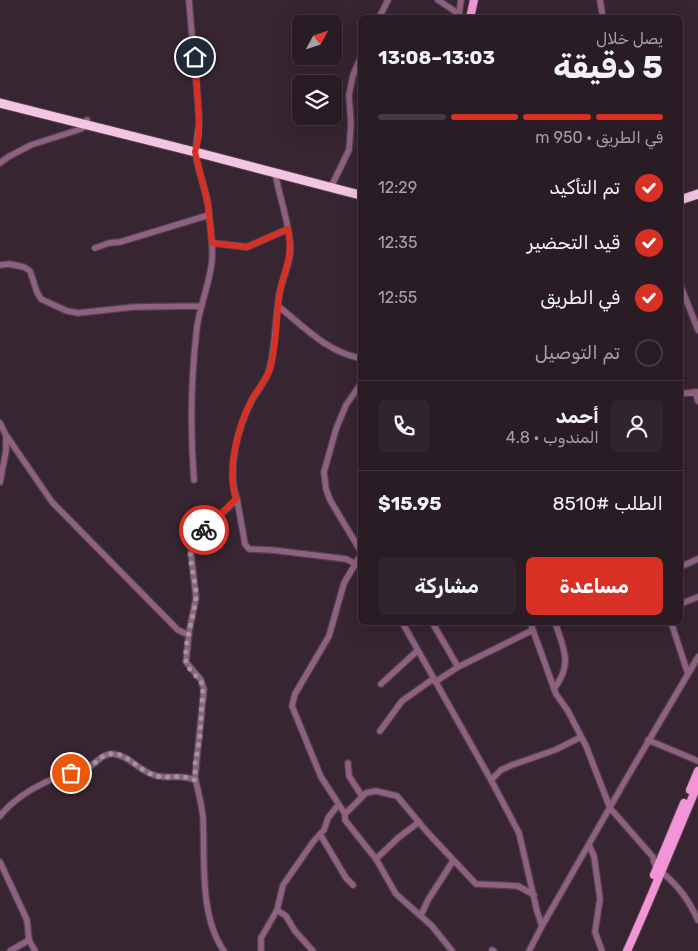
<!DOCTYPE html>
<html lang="ar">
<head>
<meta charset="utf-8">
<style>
  body { margin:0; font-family:Rubik,"Noto Sans Arabic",sans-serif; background:#31252d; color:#f1f3f6; direction:rtl; height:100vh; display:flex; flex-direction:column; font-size:19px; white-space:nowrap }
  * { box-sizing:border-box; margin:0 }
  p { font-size:16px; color:#a5a1a7 }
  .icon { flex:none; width:28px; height:28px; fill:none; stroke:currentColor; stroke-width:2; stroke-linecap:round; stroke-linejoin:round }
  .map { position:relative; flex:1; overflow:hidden; direction:ltr }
  .panel { position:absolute; left:358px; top:15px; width:325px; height:610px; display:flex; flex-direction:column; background:#291c25; border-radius:8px; box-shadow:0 5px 20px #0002,0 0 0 1px #453a42; direction:rtl }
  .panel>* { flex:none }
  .needle { width:32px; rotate:50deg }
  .controls { position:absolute; left:292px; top:15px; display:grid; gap:10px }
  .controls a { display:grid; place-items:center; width:50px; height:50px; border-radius:8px; background:#291c25; box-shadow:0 5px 20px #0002,0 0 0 1px #453a42; font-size:25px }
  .pin { position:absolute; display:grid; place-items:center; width:42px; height:42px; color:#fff; margin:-21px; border:2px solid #fff; border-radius:50%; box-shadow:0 1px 5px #0007 }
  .courier { position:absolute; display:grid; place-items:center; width:50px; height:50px; margin:-25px; border:4px solid #d93025; border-radius:50%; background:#fff; color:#222; box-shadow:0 1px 6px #0007 }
  .head em { font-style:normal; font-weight:700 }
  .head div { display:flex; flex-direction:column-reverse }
  .head { display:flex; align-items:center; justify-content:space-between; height:85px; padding:0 20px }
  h1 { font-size:32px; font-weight:700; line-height:38px }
  .bar { display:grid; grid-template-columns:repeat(4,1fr); gap:8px 5px; align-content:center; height:60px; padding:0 20px }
  .bar i { height:6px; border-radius:4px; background:#453a42 }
  .bar .active { background:#d93025 }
  .bar p { grid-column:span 4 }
  .line { display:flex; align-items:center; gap:12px; padding:0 20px; border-top:1px solid #453a42 }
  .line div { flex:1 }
  .round { display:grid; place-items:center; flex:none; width:52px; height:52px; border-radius:8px; background:#31252d }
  ol { padding:0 20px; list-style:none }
  li { display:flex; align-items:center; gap:15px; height:55px }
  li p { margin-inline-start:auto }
  li .icon { padding:5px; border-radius:50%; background:#d93025; color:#fff; stroke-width:4 }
  li:last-child { color:#a5a1a7 }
  li i { width:28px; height:28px; border:2px solid #453a42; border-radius:50% }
  .button { display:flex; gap:10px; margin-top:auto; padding:10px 20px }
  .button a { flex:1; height:58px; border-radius:8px; background:#d93025; color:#fff; font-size:20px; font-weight:700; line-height:58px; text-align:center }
  .button a+a { background:#31252d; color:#f1f3f6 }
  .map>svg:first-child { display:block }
</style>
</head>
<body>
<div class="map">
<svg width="698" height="951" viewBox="0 0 698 951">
  <rect width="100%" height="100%" fill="#372531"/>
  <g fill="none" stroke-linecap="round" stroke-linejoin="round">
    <g stroke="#51404c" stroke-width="8">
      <path id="minor" d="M438,0l21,14 2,-14
        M600,0l3,18
        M379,18l9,-18
        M0,163l8,-6 23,-12 50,-16 5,-4 1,-5
        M331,187l18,-37 2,-25 -2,-30 4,-20 7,-16
        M212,243l35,4 41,-18
        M95,248l14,-5 11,-1 89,-27c0,-21 -11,-40 -13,-61 -1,-9 3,-23 3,-34 -2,-40 -7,-80 -10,-120
        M0,265l9,-1 15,3 6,4 7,21 4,7 26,12 11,2 56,-6 67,-1
        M680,284l18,46
        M278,306c25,20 49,46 82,52
        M360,385l-14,20 -10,24 -12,43 2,17 4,11 30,50
        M698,392h-3l3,9
        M680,394l15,-2
        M0,423l6,12v16l-6,31
        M6,435l46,67 126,128 11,5
        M194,480c-4,-50 -3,-103 3,-153 3,-22 13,-44 15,-67 1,-15 -1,-30 -3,-45
        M237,499l8,45 4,5 23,1 74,9 10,5
        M360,556l-16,27 -15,53 -34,58 -3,12 29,71 24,37v6l31,39 20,35 36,32 20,25
        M680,567l18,-8
        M680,604l18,-7
        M402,622l89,158 28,53 18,78 5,15 -13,25
        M432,622l26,45
        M530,622l26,72 12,17 18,35 24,62 43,49c0,8 4,10 10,16 17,15 25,26 35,47
        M671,622l17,52
        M435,682l23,-15 75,-37
        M381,684l36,-33
        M554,689c19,-26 10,-39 1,-67
        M380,731l22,-30 31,-22
        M648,740l50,21
        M348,763l1,13 13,20
        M491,780l10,-10 11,-5 43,-15 26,-13
        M345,814l21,-21 10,-2 21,5 31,37 48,51 42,2 16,9
        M0,816c12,-15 29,-26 46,-34 13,-6 28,-8 41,-14 9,-4 15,-15 26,-14 16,1 26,17 41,21 15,5 25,-2 41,5
        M320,834l26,44 7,7
        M589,845l5,11 6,43 -5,33 7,19
        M376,859l22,-21 21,-16
        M0,862l27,58 2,20 6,11
        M277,910l9,6 9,15 18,20
        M421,915l7,-15 25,-39
        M542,926l83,-145 73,-124
        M492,950l2,1
        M10,951l19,-11
        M224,951c-25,-35 -19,-93 -21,-134l-2,-13 -6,-27 9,-88 -3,-9 -15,-18 3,-30 7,-34 -5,-45 2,-12 2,-5 13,-9 29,-28c-11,-28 1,-72 15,-99 6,-11 16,-21 18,-33 6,-25 5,-51 10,-76 3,-15 12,-31 10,-48 -2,-24 -11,-47 -15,-71
        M261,951v-13l16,-28 6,-25 30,-43 11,-12 4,-12 10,-13"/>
    </g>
    <g stroke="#51404c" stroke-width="10">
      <path id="major" d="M470,18l4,-18
        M690,790l8,-19
        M654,875l30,-72
        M627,951c25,-55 47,-111 71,-167"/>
    </g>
    <g stroke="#51404c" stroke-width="11">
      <path id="highway" d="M0,103l203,51 157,41
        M680,200l18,-6"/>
    </g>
    <use href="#minor" stroke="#8f6180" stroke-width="5.5"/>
    <use href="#major" stroke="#f394d6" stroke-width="8"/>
    <use href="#highway" stroke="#f3c5e3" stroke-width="9"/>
  </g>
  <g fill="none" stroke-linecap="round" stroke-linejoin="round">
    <path stroke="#a2949d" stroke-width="5" stroke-dasharray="0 9" d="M71,773c6,-2 13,-3 19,-6 6,-4 11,-12 19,-13 17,-3 29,16 44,21 15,5 26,-2 42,5v-16l5,-28 3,-50c-3,-9 -16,-16 -17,-25 -2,-22 9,-44 10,-66 0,-17 -10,-38 -3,-54 2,-5 7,-8 11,-11"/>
    <path stroke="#d93025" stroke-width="6" d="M195,57l4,64v15l-4,16 13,53 4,38 35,4 41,-18c6,30 -5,41 -9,68 -3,24 -2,49 -9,72 -4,11 -12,20 -18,30 -14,26 -26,72 -16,100l-32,31"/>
  </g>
</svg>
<div class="controls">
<a><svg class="needle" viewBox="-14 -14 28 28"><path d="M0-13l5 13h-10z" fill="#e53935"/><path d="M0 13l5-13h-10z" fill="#a5a1a7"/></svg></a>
<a><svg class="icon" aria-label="layers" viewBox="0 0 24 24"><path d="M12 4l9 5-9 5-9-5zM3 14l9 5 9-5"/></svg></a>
</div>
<div class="pin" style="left:71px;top:773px;background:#ea580c"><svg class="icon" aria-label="bag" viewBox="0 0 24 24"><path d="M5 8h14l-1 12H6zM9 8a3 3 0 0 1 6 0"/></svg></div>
<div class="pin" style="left:195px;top:57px;background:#1f2937"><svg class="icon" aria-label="home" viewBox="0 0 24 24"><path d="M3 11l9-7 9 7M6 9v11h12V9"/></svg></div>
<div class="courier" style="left:204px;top:530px"><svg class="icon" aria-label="bike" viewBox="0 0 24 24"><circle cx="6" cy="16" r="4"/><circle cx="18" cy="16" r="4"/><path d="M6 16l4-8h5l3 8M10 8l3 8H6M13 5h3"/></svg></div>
<section class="panel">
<div class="head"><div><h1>5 دقيقة</h1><p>يصل خلال</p></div><em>13:03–13:08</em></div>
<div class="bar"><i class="active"></i><i class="active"></i><i class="active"></i><i></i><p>في الطريق · 950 m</p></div>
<ol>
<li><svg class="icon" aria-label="check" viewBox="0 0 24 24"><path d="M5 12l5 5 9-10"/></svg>تم التأكيد<p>12:29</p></li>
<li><svg class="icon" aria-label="check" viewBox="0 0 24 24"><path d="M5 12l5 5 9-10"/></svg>قيد التحضير<p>12:35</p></li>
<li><svg class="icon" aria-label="check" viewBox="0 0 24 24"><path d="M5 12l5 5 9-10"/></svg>في الطريق<p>12:55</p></li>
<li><i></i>تم التوصيل</li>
</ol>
<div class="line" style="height:90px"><a class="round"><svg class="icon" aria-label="person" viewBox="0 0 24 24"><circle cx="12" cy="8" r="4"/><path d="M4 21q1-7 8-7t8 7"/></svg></a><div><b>أحمد</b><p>المندوب · 4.8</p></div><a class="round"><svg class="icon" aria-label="phone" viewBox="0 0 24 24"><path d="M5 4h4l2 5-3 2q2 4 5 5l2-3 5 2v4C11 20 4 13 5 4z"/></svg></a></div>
<div class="line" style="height:65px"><div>الطلب #8510</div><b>$15.95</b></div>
<div class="button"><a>مساعدة</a><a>مشاركة</a></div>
</section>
</div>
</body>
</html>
